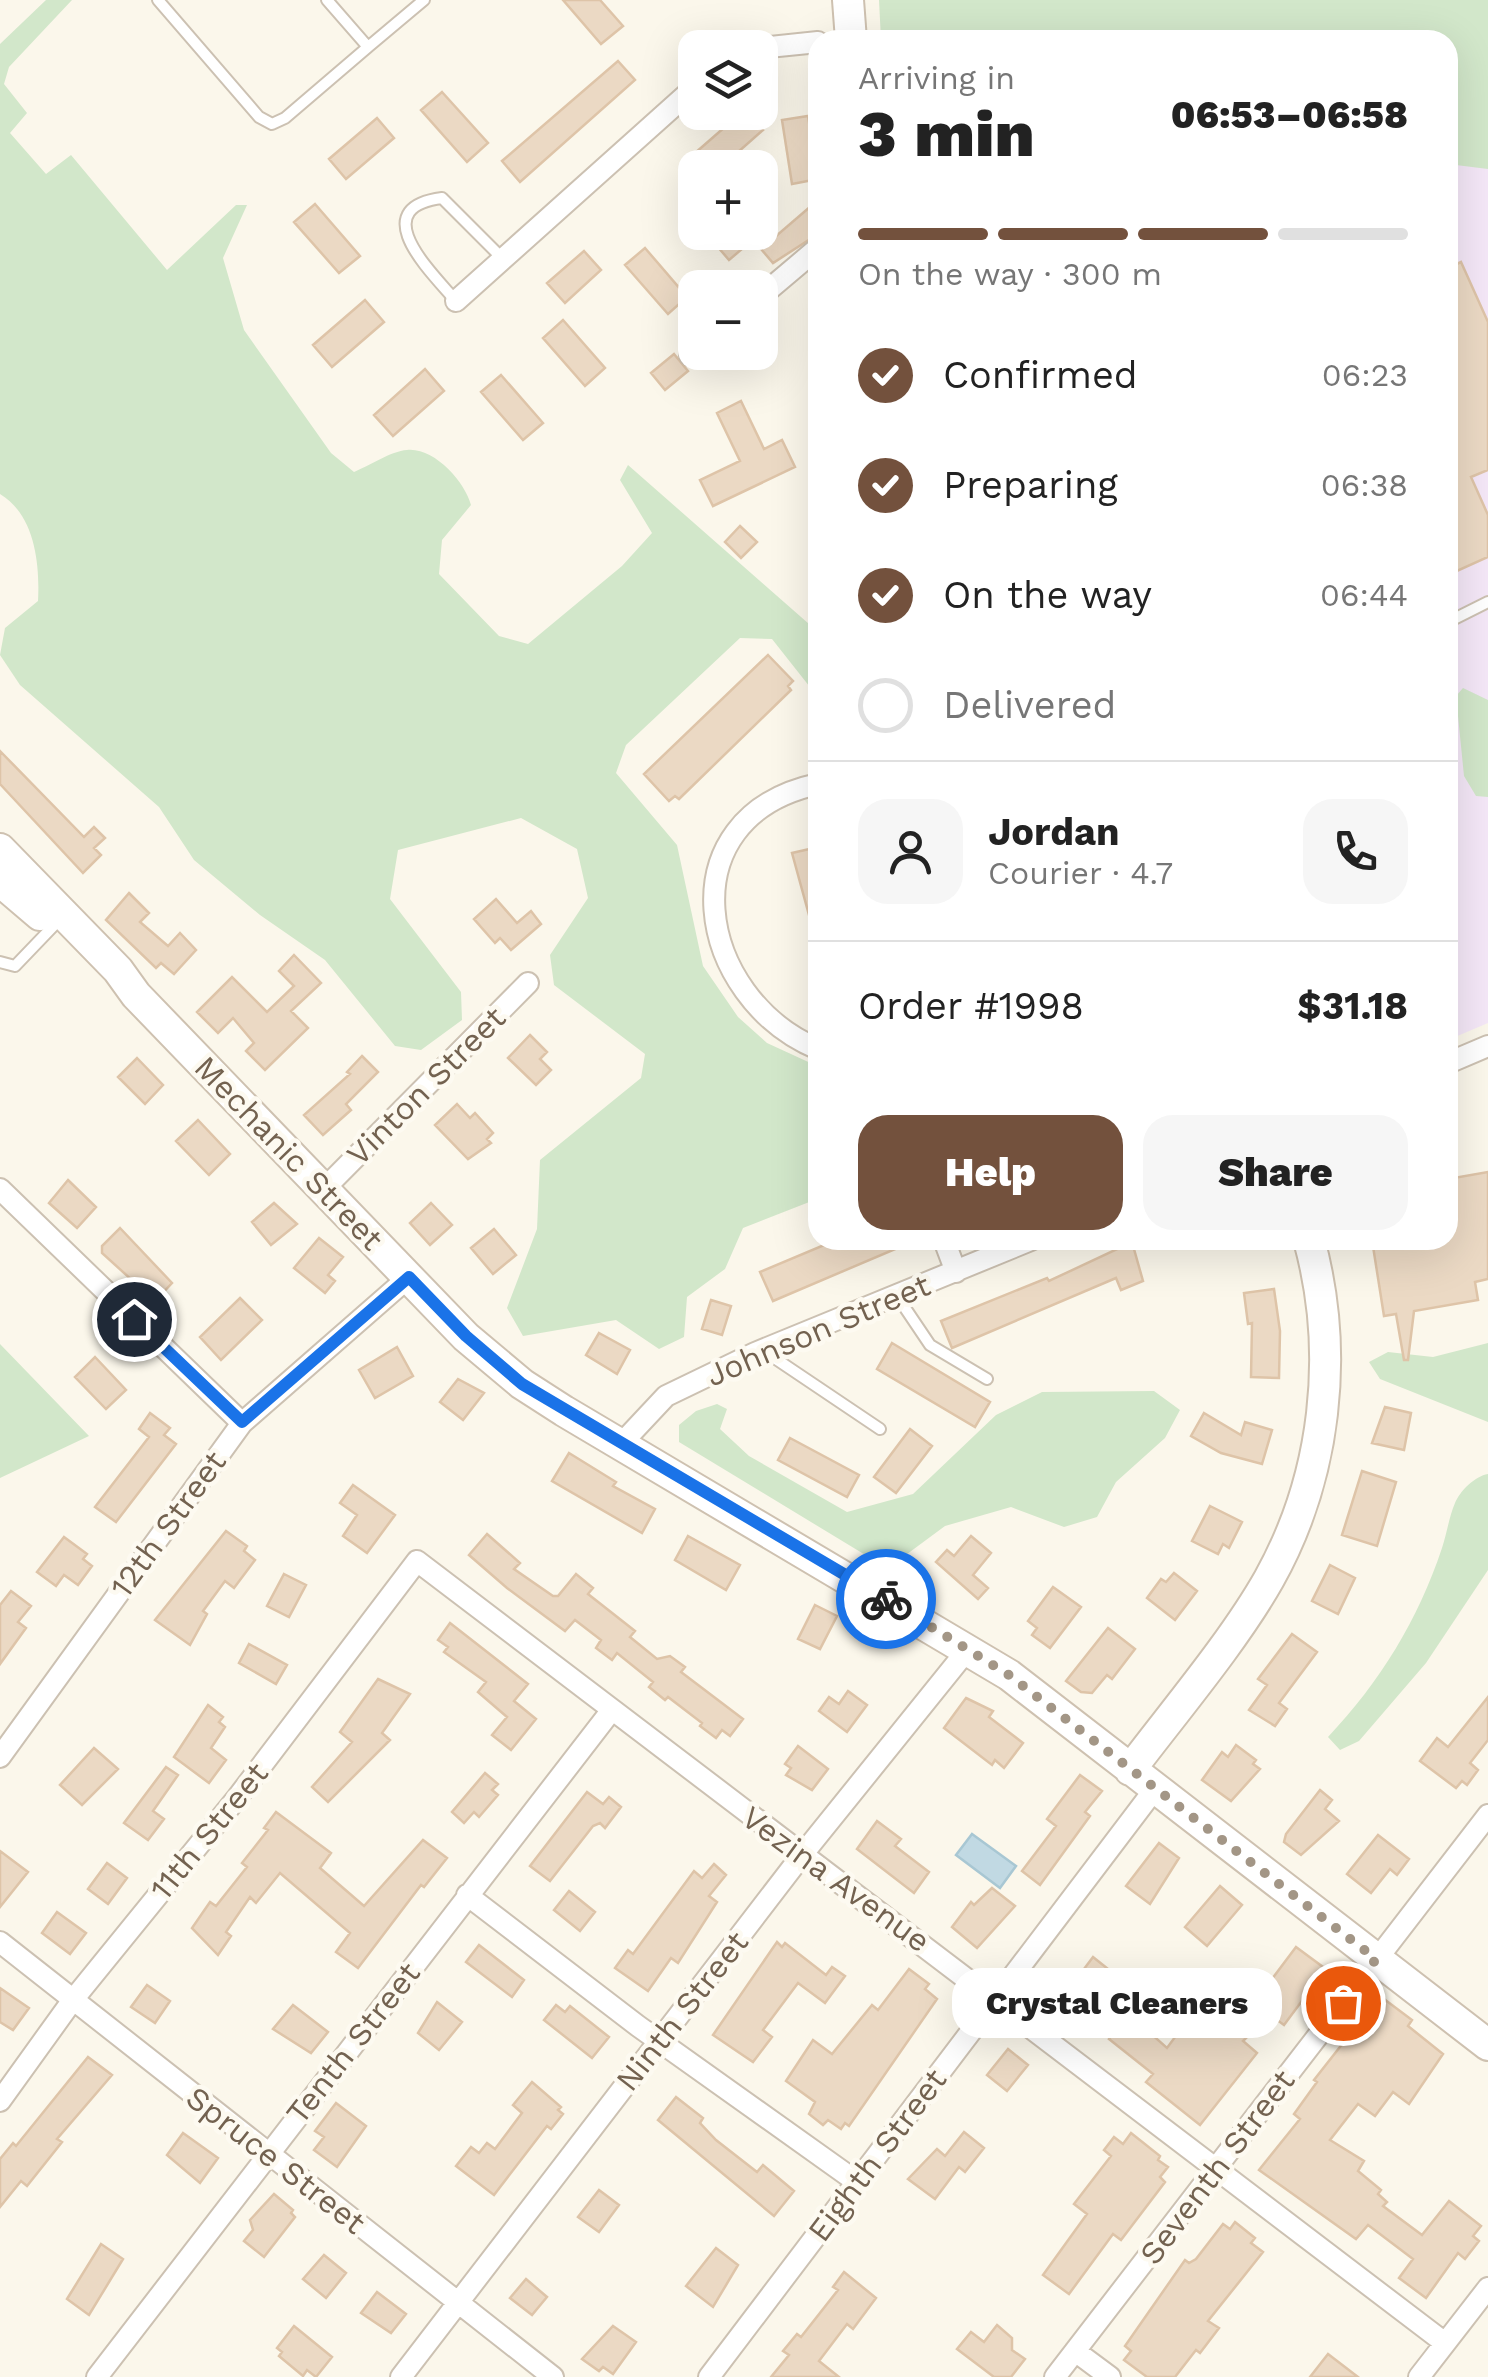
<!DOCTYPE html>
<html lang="en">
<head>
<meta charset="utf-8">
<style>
  body { margin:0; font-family:"Work Sans",sans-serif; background:#f6f6f6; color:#222; height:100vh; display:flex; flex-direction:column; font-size:38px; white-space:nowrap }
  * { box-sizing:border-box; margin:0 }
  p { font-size:32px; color:#767676 }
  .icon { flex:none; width:55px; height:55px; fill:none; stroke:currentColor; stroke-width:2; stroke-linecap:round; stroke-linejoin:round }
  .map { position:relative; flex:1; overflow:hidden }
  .sheet { position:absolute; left:808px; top:30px; width:650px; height:1220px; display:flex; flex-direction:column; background:#fff; border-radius:30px; box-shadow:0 10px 40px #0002 }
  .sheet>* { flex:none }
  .buttons { position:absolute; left:678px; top:30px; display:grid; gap:20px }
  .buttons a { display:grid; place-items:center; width:100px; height:100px; border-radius:20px; background:#fff; box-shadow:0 10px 40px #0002; font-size:50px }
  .pin { position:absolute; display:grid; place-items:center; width:85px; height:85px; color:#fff; margin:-42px; border:5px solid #fff; border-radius:50%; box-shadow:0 2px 10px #0007 }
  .courier { position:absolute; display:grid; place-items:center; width:100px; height:100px; margin:-50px; border:8px solid #1a73e8; border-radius:50%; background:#fff; color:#222; box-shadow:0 2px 12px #0007 }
  .bubble { position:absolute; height:70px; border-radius:30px; background:#fff; box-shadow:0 10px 40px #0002; font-size:32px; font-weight:800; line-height:70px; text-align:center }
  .head em { font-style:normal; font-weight:800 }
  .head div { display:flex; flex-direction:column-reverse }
  .head { display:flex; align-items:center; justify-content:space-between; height:170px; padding:0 50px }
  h1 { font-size:65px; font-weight:800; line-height:75px }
  .bar { display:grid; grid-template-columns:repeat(4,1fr); gap:15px 10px; align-content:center; height:120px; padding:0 50px }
  .bar i { height:12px; border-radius:8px; background:#e0e0e0 }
  .bar .active { background:#73513d }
  .bar p { grid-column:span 4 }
  .line { display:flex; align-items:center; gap:25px; padding:0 50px; border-top:2px solid #e0e0e0 }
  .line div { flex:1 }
  .round { display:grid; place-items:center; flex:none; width:105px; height:105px; border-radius:30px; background:#f6f6f6 }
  ol { padding:0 50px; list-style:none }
  li { display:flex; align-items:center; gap:30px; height:110px }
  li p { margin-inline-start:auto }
  li .icon { padding:10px; border-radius:50%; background:#73513d; color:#fff; stroke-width:4 }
  li:last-child { color:#767676 }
  li i { width:55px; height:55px; border:5px solid #e0e0e0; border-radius:50% }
  .button { display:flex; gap:20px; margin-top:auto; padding:20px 50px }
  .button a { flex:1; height:115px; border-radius:30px; background:#73513d; color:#fff; font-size:40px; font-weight:800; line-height:115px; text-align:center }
  .button a+a { background:#f6f6f6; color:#222 }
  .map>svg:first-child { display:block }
</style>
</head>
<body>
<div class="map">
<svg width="1488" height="2377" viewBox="0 0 1488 2377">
  <rect width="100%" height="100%" fill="#fbf7eb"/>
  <path fill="#f4e7f7" d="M1488,105v918l-40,17v-920z"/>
  <path fill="#d2e7ca" d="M46,0h26l-63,67 -5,17 23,29 -17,20 36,41 25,-19 96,115 69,-65h11l-24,53 21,72 87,123 23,19c15,-6 37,-21 53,-22 27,-3 58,32 64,55l-29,35 -3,34 60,62 29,8 94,-78 30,-33 -32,-53 8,-15 189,166v65l-45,-57 -32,-1 -114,107 -10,28 61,72 26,121 35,51 29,26 50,23v133l-74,29 -18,41 -38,28 -3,40 -25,12 -43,-29 -93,16 -16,-28 30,-79 3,-69 101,-82 4,-24 -91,-69 -4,-30 38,-57 -11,-49 -56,-31 -123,32 -8,49 71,93 1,28 -41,30 -26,-4 -70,-86 -65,-45 -66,-55 -35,-53 -139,-122 -20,-30 5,-27 33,-27c2,-37 -3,-86 -38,-107v-450z
    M879,0h609v169l-40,-5v-124h-567z
    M1463,688l25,12v97l-12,-1 -12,-20 -8,-80z
    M1488,1343v79l-108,-43 -11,-17 19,-10 45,5z
    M0,1344l89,92 -89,42z
    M1154,1391l26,19 -15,28 -49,44 -19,35 -33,10 -53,-20 -66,19 -46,34 -27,-1 -193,-117v-17l17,-14 21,-7 10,5 -7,20 29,27 98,56 66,-18 83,-79 46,-23z
    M1488,1474v96l-62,93 -67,78 -19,9 -12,-13c52,-55 90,-117 114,-189 5,-15 7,-31 13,-45 5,-12 20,-27 33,-29z"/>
  <path fill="#c1d9e3" stroke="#a8c7d3" stroke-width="2.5" d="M972,1834l44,32 -16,22 -44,-33z"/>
  <path fill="#ebd9c4" stroke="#dec4a8" stroke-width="2.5" d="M563,0h37l23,26 -22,18z
    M618,61l17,19 -115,102 -18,-21z
    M442,92l46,51 -21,19 -46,-52z
    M742,112h6l15,18 -43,38h-15l-11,-14z
    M808,116l10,63 -26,5 -10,-64z
    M377,118l17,20 -48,41 -17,-20z
    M818,200v34l-45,29 -12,-14z
    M315,204l45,52 -21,17 -45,-51z
    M705,232h34l10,11 -20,17z
    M645,248l42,49 -19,17 -43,-49z
    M584,251l17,19 -36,33 -18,-20z
    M1461,262l27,60v148l-17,7 17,38v42l-40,18v-307z
    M365,300l19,22 -52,45 -19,-22z
    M563,320l42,48 -20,18 -42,-48z
    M674,354l14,17 -23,19 -14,-17z
    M425,369l19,22 -51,45 -19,-21z
    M501,375l42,48 -20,17 -42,-48z
    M741,401l23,48 18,-9 13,27 -82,39 -13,-26 40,-19 -23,-48z
    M740,526l17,16 -16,16 -16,-16z
    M768,655l25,26 -5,5 3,4 -112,109 -4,-3 -6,5 -25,-27z
    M0,751l84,86 10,-10 11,11 -11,10 7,7 -18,18 -83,-89z
    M818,847v79h-6l-20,-73z
    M129,893l20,20 -9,9 28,24 12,-13 16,17 -22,24 -13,-11 -5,5 -50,-48z
    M496,899l21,24 14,-12 10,13 -30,26 -11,-12 -5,5 -21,-24z
    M294,955l27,28 -30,28 17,17 -43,42 -19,-19 8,-8 -21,-25 -15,15 -21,-21 35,-35 35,35 27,-26 -15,-15z
    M530,1035l17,17 -7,7 11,11 -15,15 -28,-27z
    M362,1056l16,16 -32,32 5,6 -28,25 -19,-20 46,-41 -3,-2z
    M137,1058l26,27 -18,19 -27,-27z
    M457,1104l13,14 5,-5 18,20 -6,6 4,4 -23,16 -33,-34z
    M198,1120l32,34 -21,21 -33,-34z
    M1488,1172v107l-13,3 3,18 -64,11 -6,49h-4l-8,-46 -12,2 -12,-76h76v-61z
    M68,1180l28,27 -19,21 -28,-25z
    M274,1203l23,21 -26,21 -19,-23z
    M431,1203l21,22 -22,20 -20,-22z
    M120,1228l52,55 -17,18 -53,-48v-7z
    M494,1229l22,26 -23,19 -22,-26z
    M319,1238l24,19 -15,18 7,6 -10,12 -31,-25z
    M836,1240l78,1 -141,60 -13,-29z
    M1132,1242l11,39 -22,9 -5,-12 -164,70 -11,-27 106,-43 2,3z
    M1274,1289l6,42 -1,47 -28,-1 1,-54 -4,1 -4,-31z
    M240,1298l22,22 -41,40 -21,-23z
    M711,1300l20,6 -9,29 -20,-6z
    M599,1333l31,17 -13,24 -31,-19z
    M892,1343l98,59 -15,25 -98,-58z
    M397,1347l16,29 -38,22 -16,-28z
    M95,1357l31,33 -20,19 -31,-32z
    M458,1379l26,14 -21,27 -23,-18z
    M1385,1407l26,6 -7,37 -32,-7z
    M150,1413l20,15 -6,7 12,9 -60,78 -21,-15 54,-70 -10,-8z
    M1204,1413l37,22 4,-13 27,8 -10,34 -41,-11 -30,-17z
    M910,1429l22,17 -36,47 -22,-16z
    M790,1438l69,37 -12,22 -69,-37z
    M569,1453l47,29 -3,4 42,23 -13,24 -90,-52z
    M1362,1471l34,11 -19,64 -35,-11z
    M353,1485l42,30 -28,38 -24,-17 14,-21 -17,-12z
    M1210,1506l32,16 -13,26 -6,-4 -5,10 -26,-13z
    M226,1531l21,15 -3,5 11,9 -21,28 -9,-7 -22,30 4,3 -17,31 -35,-25z
    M487,1534l33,29 -6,6 39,27h5l18,-22 17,14 -5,6 47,37 -5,6 27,22 13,-3 15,11 -4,5 62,47 -13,17 -8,-6 -6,8 -16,-12 2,-3 -34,-26 -3,3 -16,-13 4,-5 -36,-29 -5,7 -16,-12 5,-8 -26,-20 -10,11 -58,-43 -38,-33z
    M688,1536l52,29 -14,25 -51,-30z
    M971,1536l20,17 -18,22 15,13 -10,11 -42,-37 11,-12 7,6z
    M64,1537l23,17 -4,5 9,7 -14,19 -14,-10 -8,11 -19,-14z
    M1330,1565l25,13 -17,36 -26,-13z
    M1174,1573l23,18 -22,29 -28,-22 14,-19 5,3z
    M284,1574l22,11 -17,32 -22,-11z
    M1053,1587l28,20 -31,41 -18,-13 5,-7 -9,-7z
    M11,1591l20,15 -13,16 8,6 -26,36v-59z
    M815,1605l22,11 -17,33 -22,-10z
    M450,1623l78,61 -14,17 22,18 -25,31 -19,-15 15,-18 -29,-25 8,-10 -42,-30 4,-5 -10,-7z
    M1108,1628l27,21 -23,30 -5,-4 -15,18 -11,-1 -15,-11z
    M1292,1634l25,18 -38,51 8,6 -12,17 -26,-16 18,-25 -9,-6z
    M249,1644l38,21 -11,19 -37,-21z
    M378,1679l32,15 -28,39 8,7 -62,62 -16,-15 40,-45 -12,-10z
    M848,1691l19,14 -20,27 -28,-21 10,-14 10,7z
    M1488,1697v43l-18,23 8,7 -11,15 -5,-4 -6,7 -36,-27 17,-23 11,9z
    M966,1698l27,13 -4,6 34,26 -19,25 -9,-8 -3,5 -48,-37z
    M208,1705l15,12 -4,5 6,5 -14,21 15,12 -17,23 -35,-26z
    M1236,1745l20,15 -3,4 7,5 -29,32 -29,-21 20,-28 6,5z
    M798,1746l30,23 -16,21 -26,-15 5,-7 -6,-4z
    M94,1748l24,21 -36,36 -22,-20z
    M166,1767l12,8 -25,36 11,8 -16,21 -24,-17z
    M485,1773l13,11 -6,6 6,5 -19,22 -5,-5 -10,11 -12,-11z
    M1080,1775l22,16 -17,21 5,4 -50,69 -18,-14 34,-45 -9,-7z
    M1320,1790l12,10 -7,9 14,12 -38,34 -17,-13 2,-8z
    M587,1792l16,12 6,-7 12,10 -16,21 -5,-5 -7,3 -43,55 -20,-15z
    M276,1812l55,41 -11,15 44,38 59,-66 24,18 -23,29 -3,-2 -63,83 -22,-16 14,-19 -70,-60 -24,30 -6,-6 -24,35 5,4 -13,19 -26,-27 18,-26 6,4 31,-39 -5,-4 26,-33 -4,-2z
    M877,1821l24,18 -6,7 34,26 -15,21 -57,-44z
    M1378,1835l31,24 -12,16 -7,-6 -19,24 -24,-19z
    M1159,1843l20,15 -29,46 -24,-18z
    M0,1851l28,21 -28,35z
    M107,1863l20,15 -19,26 -20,-15z
    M714,1864l12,11 -17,21 8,6 -39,61 -7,-5 -23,33 -33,-23 13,-18 5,4 61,-83 8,7z
    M1220,1886l22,19 -35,41 -22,-19z
    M992,1888l23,18 -38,42 -25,-21 19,-25 3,3z
    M569,1891l26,21 -15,19 -26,-21z
    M57,1912l29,21 -16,21 -28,-21z
    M777,1942l5,5 3,-4 41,32 6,-8 13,9 -20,27 -27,-20 -35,47 9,7 -19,25 -40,-27z
    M479,1945l45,35 -12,17 -46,-35z
    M1296,1947l27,20 1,21 -8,-6 -32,43 -30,-22z
    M1093,1957l15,12 -12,16 71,63 25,-34 -24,-18 16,-20 25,19 16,-21 17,13 -22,29 27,21 -4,4 14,12 -57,72 -54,-43 7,-8 -44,-35 8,-10 -38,-28 -11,15 -23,-17 20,-26 10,8z
    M909,1969l20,15 -4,5 12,10 -88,127 -4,-3 -4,6 -13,-9 -5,5 -14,-11 6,-12 -29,-21 27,-41 19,14 40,-49 6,5z
    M147,1985l23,16 -15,22 -24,-16z
    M0,1988l29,20 -16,22 -13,-8z
    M1380,1996l32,24 -4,6 35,28 -34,50 -16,-12 -18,24 -17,-12 -28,36 34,21 -6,10 23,19 -3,4 9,8 -4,4 39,29 27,-34 32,25 -8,10 6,5 -14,18 -7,-6 -32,45 -27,-20 14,-19 -45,-34 -12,14 -97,-69 41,-51 -6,-5 23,-32 -3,-2z
    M437,2002l25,20 -23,28 -21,-17z
    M293,2005l35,27 -17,21 -38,-24z
    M556,2005l9,7 5,-6 39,31 -17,21 -48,-38z
    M1008,2049l20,16 -21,26 -20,-16z
    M88,2057l24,18 -55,64 5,3 -35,44 -6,-5 -21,26v-48l13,-16 3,3z
    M532,2082l29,25 -3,3 5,4 -12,15 -4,-3 -53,69 -38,-29 15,-19 8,6 8,-10 8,6 27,-36 -9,-8z
    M676,2097l27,21 -3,5 16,17 41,32 6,-7 31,26 -20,25 -116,-96z
    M336,2103l30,23 -29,41 -23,-17 10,-13 -9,-6z
    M964,2132l20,16 -19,24 -6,-5 -24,32 -27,-20 29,-30 8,7z
    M183,2133l35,25 -18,25 -33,-28z
    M1131,2133l29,23 -2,4 10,7 -8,10 5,5 -44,58 -8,-6 -44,60 -26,-19 44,-61 -13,-10 37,-48 -7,-6 10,-13 9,7z
    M599,2190l20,15 -20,27 -21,-15z
    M274,2194l19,16 -2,3 4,4 -31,40 -20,-16 9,-11 -3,-10z
    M1235,2222l20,16 -4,5 12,9 -55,69 11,7 -19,25 -4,-3 -21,27h-28l-23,-17 7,-9 -6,-5 60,-86 4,3 7,-4 27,-35 7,5z
    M101,2244l22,15 -34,56 -22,-16z
    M716,2248l22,17 -25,42 -27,-21z
    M324,2255l22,18 -20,25 -23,-19z
    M844,2272l32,26 -23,31 -6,-5 -28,37 20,16h-68l18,-22 -6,-4 14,-17 4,3 37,-47 -5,-3z
    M526,2279l21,18 -15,18 -22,-17z
    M377,2292l29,22 -15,19 -30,-20z
    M997,2325l15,13v12l13,9 -14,18h-17l-37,-28 14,-17 13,10z
    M294,2326l38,31 -16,20 -9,-7 -4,6 -24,-20 3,-4 -5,-4z
    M613,2326l23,16 -23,32 -10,-7 -4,4 -17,-12z
    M1328,2354l30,23h-48z"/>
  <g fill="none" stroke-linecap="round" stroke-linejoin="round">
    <g stroke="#ccc1b2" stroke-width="14">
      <path id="service" d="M158,0l101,117 13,7 13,-6 83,-71
        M327,0l41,47 56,-47
        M455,300c-23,-27 -91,-92 -13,-102l61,61
        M1448,622l40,-20
        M0,962l15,4 47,-49
        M897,1296l33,49 57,34
        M764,1351l116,78"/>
    </g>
    <g stroke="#ccc1b2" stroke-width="24">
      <path id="minor" d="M760,48l58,-6
        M760,297l58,-49
        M456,301l239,-214
        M690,355l5,-4
        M818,784c-154,33 -122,214 0,265
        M1448,1063l40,-17
        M325,1188l203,-205
        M0,1189l242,234
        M944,1240l12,32
        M621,1444l45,-48 89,-43 276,-113
        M0,1757l242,-334 167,-146
        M467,1895l171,131 219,156
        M0,1942l553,435
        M0,2101l72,-100 165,-203 180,-237 1028,782
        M1075,2351l35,26
        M97,2377l514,-666
        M401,2377l401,-522 166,-206
        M709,2377l445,-587
        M1055,2377l433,-562
        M1419,2377l69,-89"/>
    </g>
    <g stroke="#cec1b0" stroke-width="34">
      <path id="secondary" d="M848,0l3,40
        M0,849l118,121 18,25 330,342 56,47 42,27 445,264 479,370
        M0,881l40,34
        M1130,1770c43,-57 104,-129 139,-191 57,-102 71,-226 40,-339"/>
    </g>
    <use href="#service" stroke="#fff" stroke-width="10"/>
    <use href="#minor" stroke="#fff" stroke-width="20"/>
    <use href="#secondary" stroke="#fff" stroke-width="30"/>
  </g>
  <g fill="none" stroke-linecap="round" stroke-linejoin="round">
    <path stroke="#a39686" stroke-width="10" stroke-dasharray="0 18" d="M886,1599l123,76 367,284 -33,44"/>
    <path stroke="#1a73e8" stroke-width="12" d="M134,1319l108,103 167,-145 57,59 56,48 364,215"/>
  </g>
  <g text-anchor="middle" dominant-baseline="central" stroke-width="9" stroke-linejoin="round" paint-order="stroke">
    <g font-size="32" fill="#736250" stroke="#fdfaf1">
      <text transform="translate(426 1086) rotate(-45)">Vinton Street</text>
      <text transform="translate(289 1153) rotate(46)">Mechanic Street</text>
      <text transform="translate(818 1330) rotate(-23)">Johnson Street</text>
      <text transform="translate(168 1524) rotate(-54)">12th Street</text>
      <text transform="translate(209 1831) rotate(-51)">11th Street</text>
      <text transform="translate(836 1879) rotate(36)">Vezina Avenue</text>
      <text transform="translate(682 2011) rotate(-52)">Ninth Street</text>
      <text transform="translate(353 2043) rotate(-52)">Tenth Street</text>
      <text transform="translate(877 2155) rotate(-53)">Eighth Street</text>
      <text transform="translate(276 2160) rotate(38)">Spruce Street</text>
      <text transform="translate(1217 2167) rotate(-53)">Seventh Street</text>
    </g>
  </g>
</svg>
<div class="buttons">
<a><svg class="icon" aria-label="layers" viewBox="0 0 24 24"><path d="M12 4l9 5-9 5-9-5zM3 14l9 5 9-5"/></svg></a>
<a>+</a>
<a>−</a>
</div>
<div class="pin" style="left:1343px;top:2003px;background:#ea580c"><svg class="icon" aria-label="bag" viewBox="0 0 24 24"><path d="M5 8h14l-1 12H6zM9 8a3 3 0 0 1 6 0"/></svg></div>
<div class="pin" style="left:134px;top:1319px;background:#1f2937"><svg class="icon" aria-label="home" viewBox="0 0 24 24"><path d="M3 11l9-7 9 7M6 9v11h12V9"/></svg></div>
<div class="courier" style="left:886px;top:1599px"><svg class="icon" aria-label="bike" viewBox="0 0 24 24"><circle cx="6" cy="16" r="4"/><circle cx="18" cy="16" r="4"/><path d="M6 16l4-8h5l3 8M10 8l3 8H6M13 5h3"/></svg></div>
<div class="bubble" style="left:952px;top:1968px;width:330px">Crystal Cleaners</div>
<section class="sheet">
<div class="head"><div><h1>3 min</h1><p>Arriving in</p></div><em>06:53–06:58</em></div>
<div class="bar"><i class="active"></i><i class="active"></i><i class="active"></i><i></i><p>On the way · 300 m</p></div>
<ol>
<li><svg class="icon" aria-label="check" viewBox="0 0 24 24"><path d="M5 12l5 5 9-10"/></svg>Confirmed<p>06:23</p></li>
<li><svg class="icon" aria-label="check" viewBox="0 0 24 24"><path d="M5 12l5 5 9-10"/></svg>Preparing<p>06:38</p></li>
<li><svg class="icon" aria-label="check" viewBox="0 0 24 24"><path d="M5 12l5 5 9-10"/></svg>On the way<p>06:44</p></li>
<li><i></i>Delivered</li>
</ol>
<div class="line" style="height:180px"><a class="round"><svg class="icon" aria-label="person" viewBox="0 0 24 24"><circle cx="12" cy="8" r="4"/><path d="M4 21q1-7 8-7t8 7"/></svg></a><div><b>Jordan</b><p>Courier · 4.7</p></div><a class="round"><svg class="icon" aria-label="phone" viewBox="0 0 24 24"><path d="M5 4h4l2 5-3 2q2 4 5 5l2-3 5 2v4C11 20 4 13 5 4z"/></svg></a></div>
<div class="line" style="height:130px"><div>Order #1998</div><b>$31.18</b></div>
<div class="button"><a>Help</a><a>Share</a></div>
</section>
</div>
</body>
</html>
